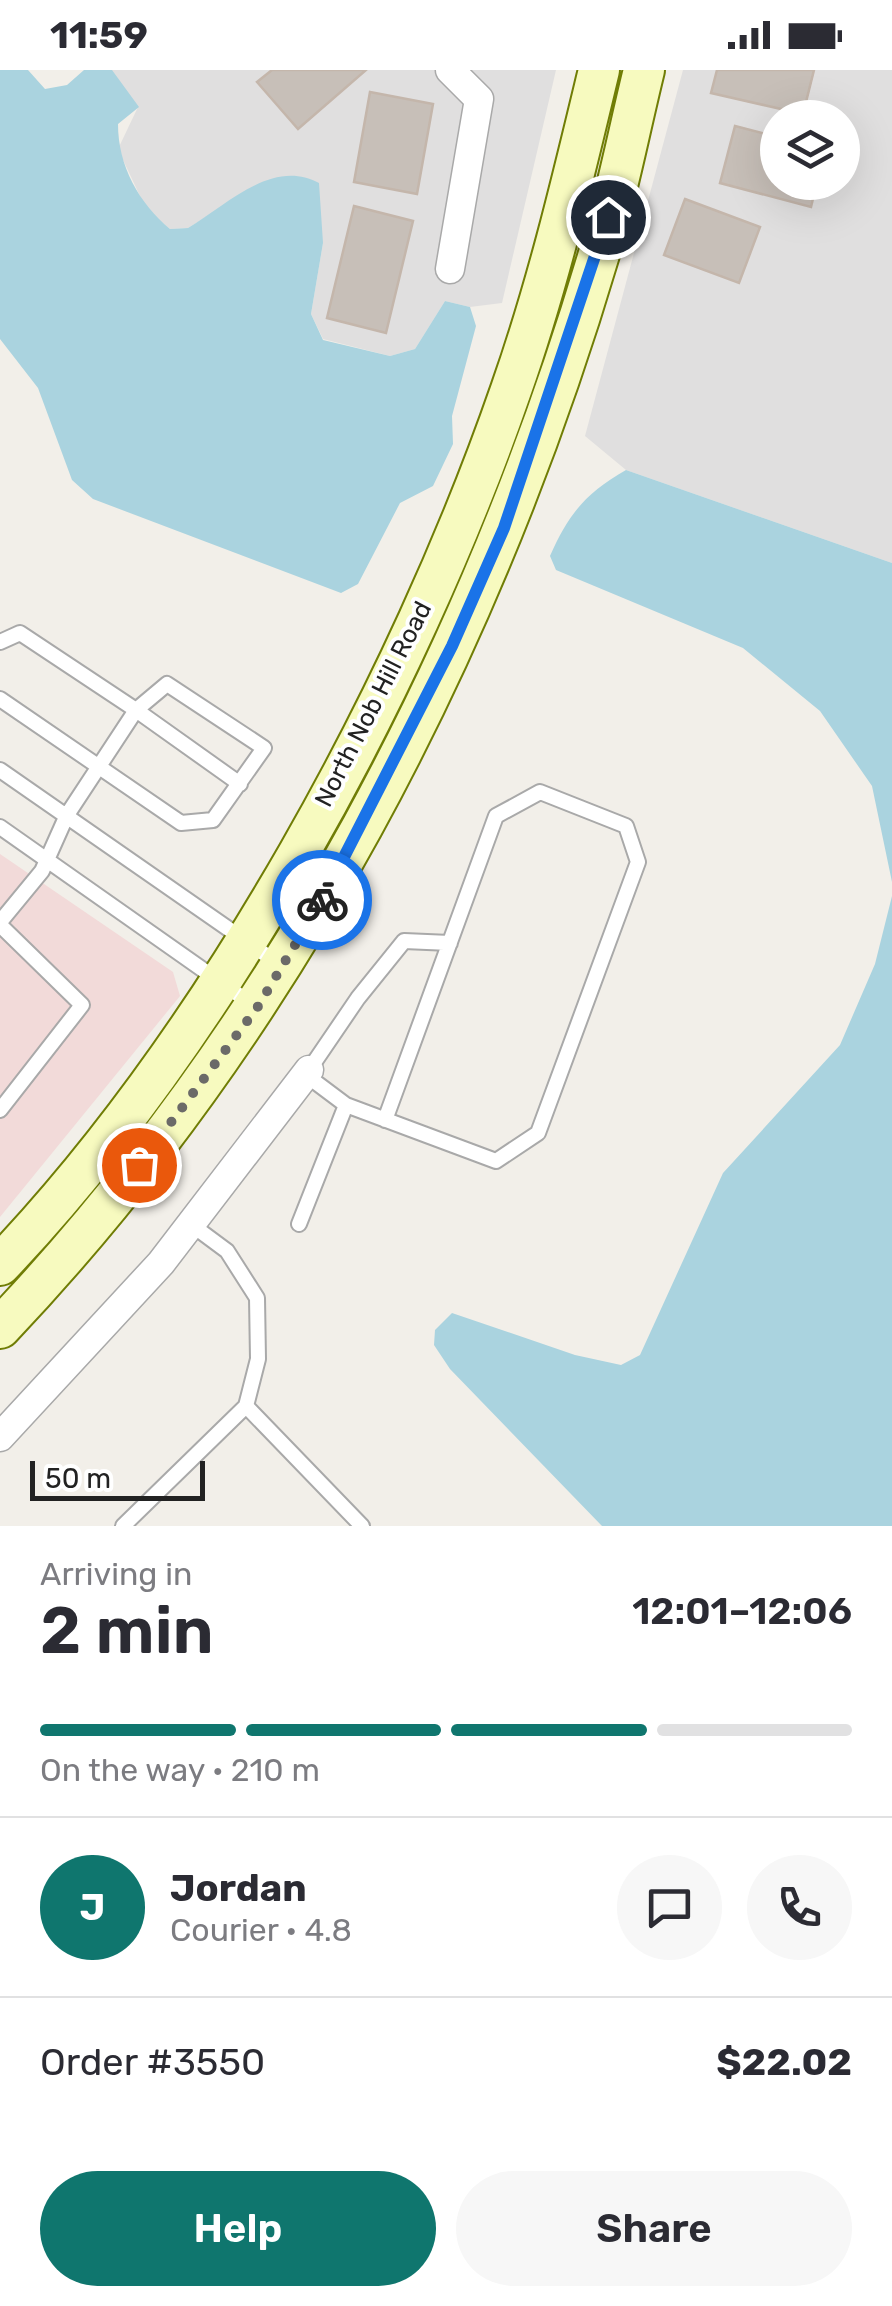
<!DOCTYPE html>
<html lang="en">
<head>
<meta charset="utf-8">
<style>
  body { margin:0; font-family:Rubik,sans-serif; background:#f7f7f7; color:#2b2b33; height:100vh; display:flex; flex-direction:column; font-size:38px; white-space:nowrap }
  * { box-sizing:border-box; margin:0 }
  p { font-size:32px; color:#7c7c81 }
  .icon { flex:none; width:55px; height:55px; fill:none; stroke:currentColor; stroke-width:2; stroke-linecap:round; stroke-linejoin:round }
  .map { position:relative; height:1456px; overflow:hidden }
  .sheet { display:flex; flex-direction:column; background:#fff; flex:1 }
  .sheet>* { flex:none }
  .controls { position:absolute; left:760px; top:30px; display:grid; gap:20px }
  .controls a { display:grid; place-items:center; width:100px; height:100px; border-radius:50%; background:#fff; box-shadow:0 10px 40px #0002; font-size:50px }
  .scale { position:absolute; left:30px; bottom:25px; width:175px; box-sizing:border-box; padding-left:10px; border:5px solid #222; border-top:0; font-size:28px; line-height:35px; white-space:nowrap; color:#222; -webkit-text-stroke:8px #fff; paint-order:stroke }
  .pin { position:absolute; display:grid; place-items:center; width:85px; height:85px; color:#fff; margin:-42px; border:5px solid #fff; border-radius:50%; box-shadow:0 2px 10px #0007 }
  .courier { position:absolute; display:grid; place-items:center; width:100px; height:100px; margin:-50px; border:8px solid #1a73e8; border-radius:50%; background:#fff; color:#222; box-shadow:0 2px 12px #0007 }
  .overview em { font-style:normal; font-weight:600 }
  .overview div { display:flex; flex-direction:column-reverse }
  .overview { display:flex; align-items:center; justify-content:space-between; height:170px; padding:0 40px }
  h1 { font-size:65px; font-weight:600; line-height:75px }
  .bar { display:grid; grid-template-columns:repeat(4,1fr); gap:15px 10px; align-content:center; height:120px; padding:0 40px }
  .bar i { height:12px; border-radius:8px; background:#e1e1e2 }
  .bar .on { background:#0f766e }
  .bar p { grid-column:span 4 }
  .line { display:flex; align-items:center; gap:25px; padding:0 40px; border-top:2px solid #e1e1e2 }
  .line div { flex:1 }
  .round { display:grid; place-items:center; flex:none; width:105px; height:105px; border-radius:52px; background:#f7f7f7 }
  .primary-button { display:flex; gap:20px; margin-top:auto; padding:20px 40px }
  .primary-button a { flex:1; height:115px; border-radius:60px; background:#0f766e; color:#fff; font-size:40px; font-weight:600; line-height:115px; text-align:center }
  .primary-button a+a { background:#f7f7f7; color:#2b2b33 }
  .status { display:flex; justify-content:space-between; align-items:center; height:70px; padding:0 50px; background:#fff; direction:ltr }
  .status svg { height:28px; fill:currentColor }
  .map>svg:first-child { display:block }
</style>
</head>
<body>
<div class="status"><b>11:59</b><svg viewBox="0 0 49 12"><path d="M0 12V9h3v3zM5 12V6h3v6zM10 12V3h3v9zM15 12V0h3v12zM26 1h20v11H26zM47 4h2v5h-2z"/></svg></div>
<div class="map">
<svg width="892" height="1456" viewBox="0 0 892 1456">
  <rect width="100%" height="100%" fill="#f2efe9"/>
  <path fill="#e0dfdf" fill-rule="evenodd" d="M91,0h465l-54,233 -32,4 -25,-6 -30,48 -25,7 -67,-17 -12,-25 12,-71 -72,-54 -63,39 -18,1 -24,-20 -28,-60 20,-42z
    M683,0h209v493l-266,-93 -41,-34zM778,48h64v64h-64z"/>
  <path fill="#f2dad9" d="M0,784l173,118 7,24 -180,221z"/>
  <path fill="#aad3df" d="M0,0h28l17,19 22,-4 17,-15h28l27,37 -21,17c0,42 21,79 52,105l18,-1c39,-23 84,-70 131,-45l4,60 -12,71 12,26 67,16 25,-7 30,-48 25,6 6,19 -24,90 1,28 -20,42 -33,17 -42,81 -17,9 -248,-94 -21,-19 -34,-92 -38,-49z
    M626,400l266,93v319l-20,-96 -52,-75 -77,-63 -187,-78 -6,-14c19,-43 36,-63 76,-86z
    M892,826v630h-290l-152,-157 -16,-24 1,-15 17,-17 123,42 46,10 19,-10 83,-182 117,-128 35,-81z"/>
  <path fill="#c7bfb8" stroke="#c4b6ab" stroke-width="2.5" d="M272,0h94l-68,59 -41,-47z
    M717,0h97l-11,44 -92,-21z
    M370,22l63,12 -16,90 -63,-12z
    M735,56l43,11v45h39l-6,25 -91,-24z
    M685,129l75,28 -21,56 -75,-28z
    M354,136l59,15 -27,112 -59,-15z"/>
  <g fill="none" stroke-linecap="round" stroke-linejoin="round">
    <g stroke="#a9a9a9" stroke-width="18">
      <path id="service" d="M0,572l20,-9 116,77 31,-26 97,64 -51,72 -32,3 -181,-124
        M0,700l279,194
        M0,757l253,178
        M0,852l42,-51 25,-56 69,-105 104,74
        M0,855l82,80 -82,105
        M309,1000l49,-72 46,-57 46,2
        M346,1035l150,56 42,-28 100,-271 -12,-36 -86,-34 -44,24 -111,304
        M299,1154l47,-119 -40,-30
        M246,1336l116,120
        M123,1456l123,-120 12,-47 -1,-61 -30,-47 -35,-26"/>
    </g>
    <g stroke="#a9a9a9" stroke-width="31">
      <path id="minor" d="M450,199l29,-170 -29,-29
        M0,1367l161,-174 148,-193"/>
    </g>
    <g stroke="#707d05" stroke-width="44">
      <path id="secondary" d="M0,1195c218,-229 408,-577 511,-875 37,-105 62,-212 88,-320
        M0,1258c285,-300 482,-680 599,-1074 18,-60 30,-123 45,-184"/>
    </g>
    <use href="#service" stroke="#fff" stroke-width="14"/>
    <use href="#minor" stroke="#fff" stroke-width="28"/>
    <use href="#secondary" stroke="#f7fabf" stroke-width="40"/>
  </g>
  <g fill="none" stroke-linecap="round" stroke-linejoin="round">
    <path stroke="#6b6a68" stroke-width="10" stroke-dasharray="0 18" d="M139,1095l118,-157 65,-108"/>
    <path stroke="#1a73e8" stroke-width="12" d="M322,830l130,-254 52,-118 104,-311"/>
  </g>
  <g text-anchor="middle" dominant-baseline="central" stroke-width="8" stroke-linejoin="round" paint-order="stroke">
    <g font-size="25" fill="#222" stroke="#fff">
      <text transform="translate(373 634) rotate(-63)">North Nob Hill Road</text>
    </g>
  </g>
</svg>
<div class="controls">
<a><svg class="icon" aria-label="layers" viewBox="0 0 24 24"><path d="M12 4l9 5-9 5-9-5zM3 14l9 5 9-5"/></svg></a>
</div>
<div class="scale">50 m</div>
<div class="pin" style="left:139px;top:1095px;background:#ea580c"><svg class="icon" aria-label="bag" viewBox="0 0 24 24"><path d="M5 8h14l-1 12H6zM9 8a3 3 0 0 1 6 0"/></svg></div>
<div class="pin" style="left:608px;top:147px;background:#1f2937"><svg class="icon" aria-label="home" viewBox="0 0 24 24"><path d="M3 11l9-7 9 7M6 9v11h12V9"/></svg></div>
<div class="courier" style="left:322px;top:830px"><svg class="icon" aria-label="bike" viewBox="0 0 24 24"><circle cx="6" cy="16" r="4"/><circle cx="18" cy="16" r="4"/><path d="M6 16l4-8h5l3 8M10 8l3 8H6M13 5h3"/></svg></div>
</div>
<section class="sheet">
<div class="overview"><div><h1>2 min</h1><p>Arriving in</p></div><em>12:01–12:06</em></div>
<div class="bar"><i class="on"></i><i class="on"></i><i class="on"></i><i></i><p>On the way · 210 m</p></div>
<div class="line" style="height:180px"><b class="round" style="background:#0f766e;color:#fff">J</b><div><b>Jordan</b><p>Courier · 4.8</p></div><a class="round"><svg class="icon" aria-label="chat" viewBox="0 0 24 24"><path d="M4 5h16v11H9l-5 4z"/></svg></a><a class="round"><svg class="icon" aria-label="phone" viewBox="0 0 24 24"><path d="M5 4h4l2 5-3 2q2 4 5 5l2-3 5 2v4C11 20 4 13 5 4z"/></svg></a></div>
<div class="line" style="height:130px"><div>Order #3550</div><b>$22.02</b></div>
<div class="primary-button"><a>Help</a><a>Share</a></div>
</section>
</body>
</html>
